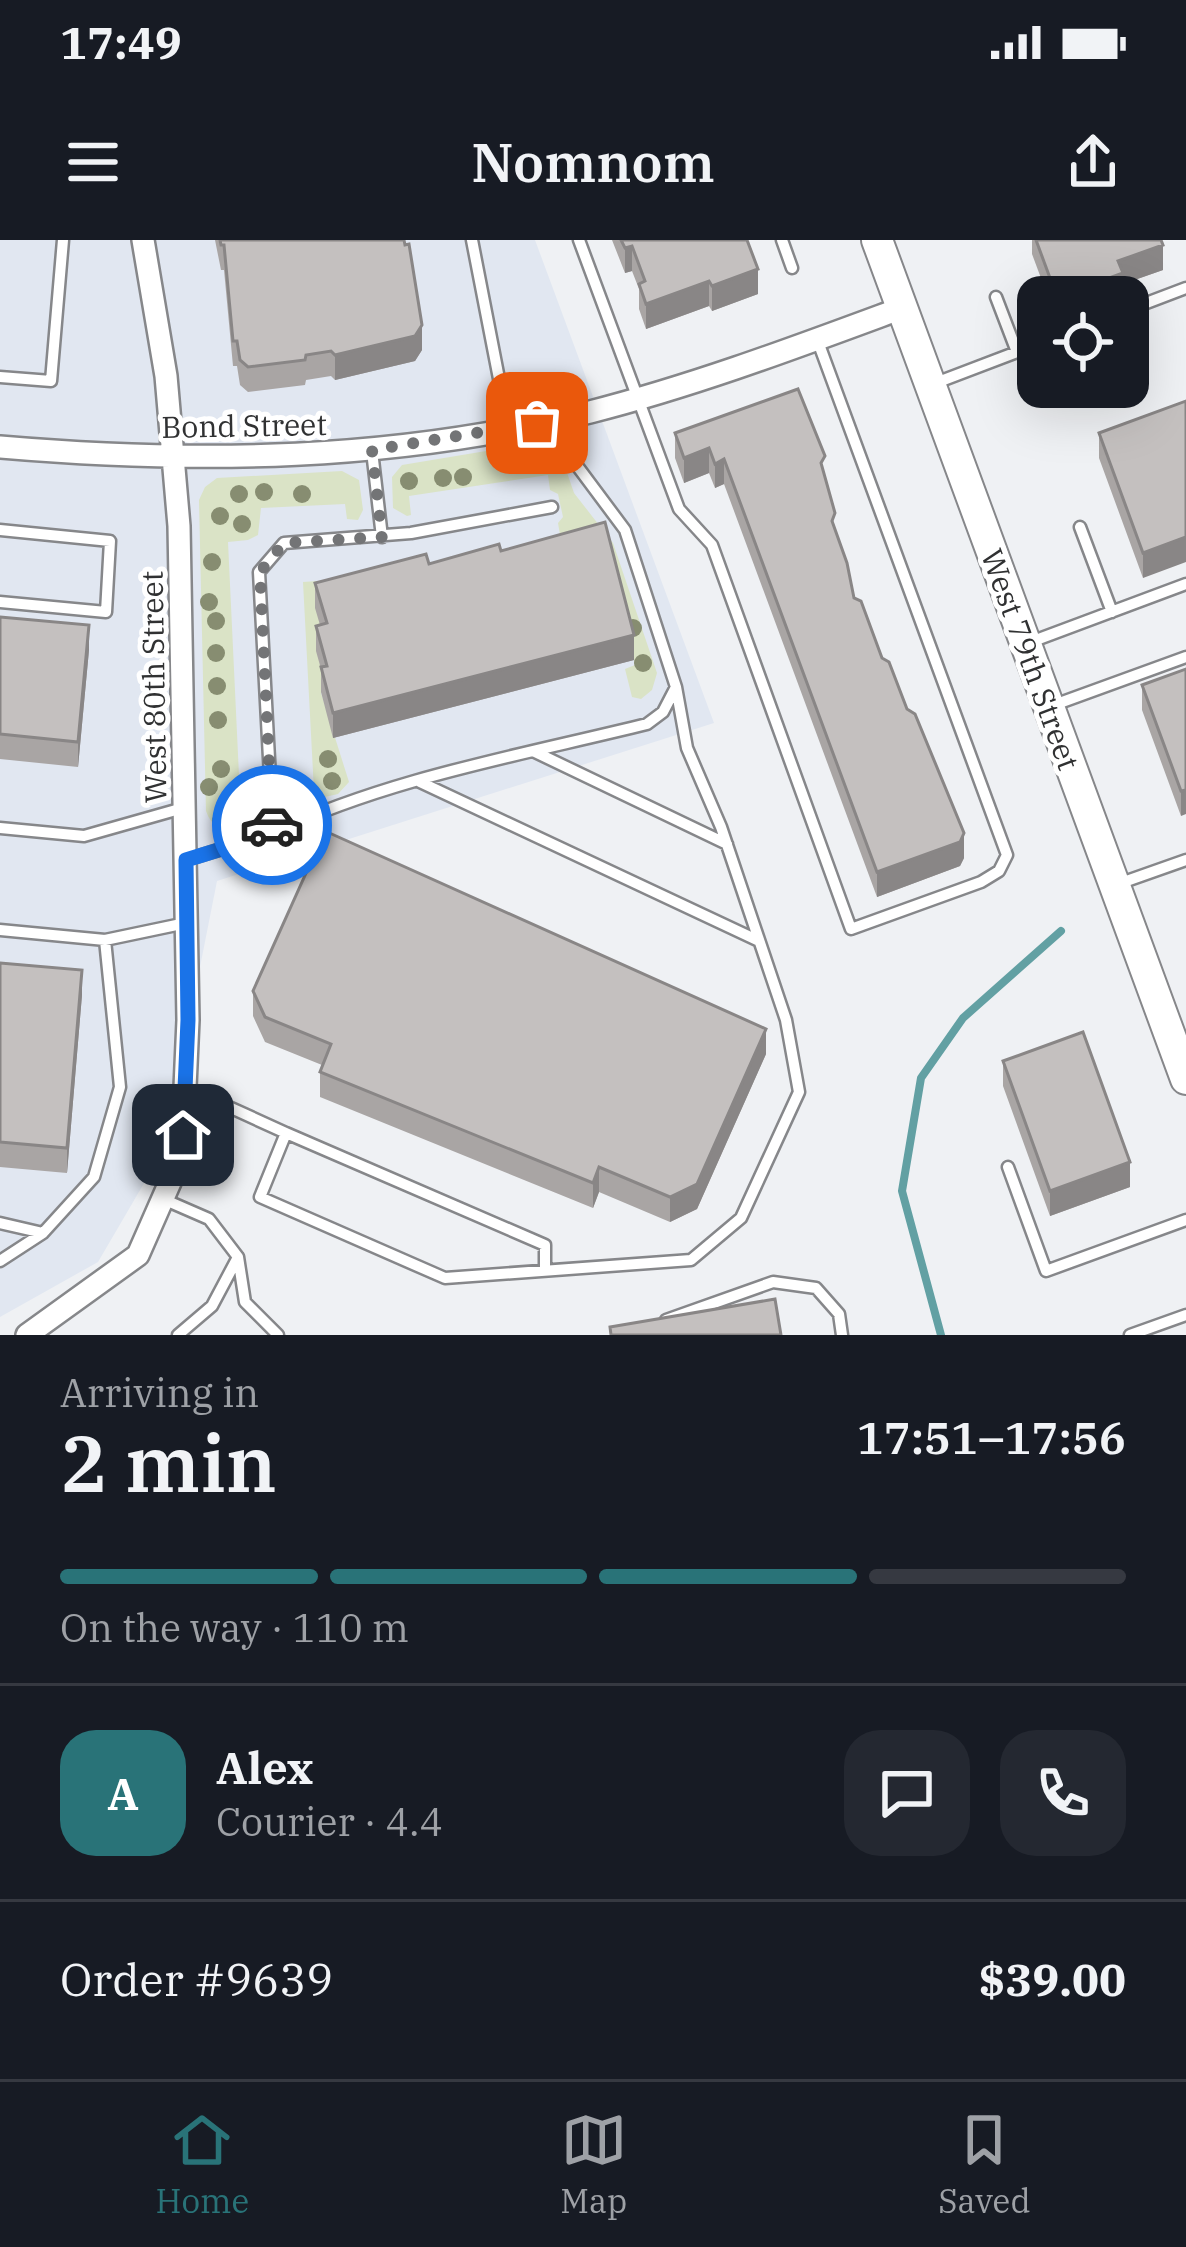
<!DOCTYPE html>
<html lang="en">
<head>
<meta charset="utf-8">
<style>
  body { margin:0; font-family:"IBM Plex Serif",serif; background:#242831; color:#f1f3f6; height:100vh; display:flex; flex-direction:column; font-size:45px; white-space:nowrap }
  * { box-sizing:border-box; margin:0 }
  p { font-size:39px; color:#9ea1a6 }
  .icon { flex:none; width:66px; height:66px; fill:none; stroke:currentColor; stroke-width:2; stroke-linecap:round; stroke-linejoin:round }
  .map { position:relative; height:1095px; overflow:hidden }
  .drawer { display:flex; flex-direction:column; background:#171b24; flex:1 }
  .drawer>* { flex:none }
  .controls { position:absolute; left:1017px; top:36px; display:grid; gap:24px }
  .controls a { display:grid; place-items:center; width:132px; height:132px; border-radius:24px; background:#171b24; box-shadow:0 12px 48px #0002; font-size:60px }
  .pin { position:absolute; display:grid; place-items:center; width:102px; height:102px; color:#fff; margin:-51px; border-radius:24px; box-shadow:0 6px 18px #0006 }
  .courier { position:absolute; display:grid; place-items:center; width:120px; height:120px; margin:-60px; border:9px solid #1a73e8; border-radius:50%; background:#fff; color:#222; box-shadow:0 3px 15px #0007 }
  .overview em { font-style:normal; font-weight:600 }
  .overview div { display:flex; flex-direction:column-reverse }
  .overview { display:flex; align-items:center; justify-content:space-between; height:204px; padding:0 60px }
  h1 { font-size:78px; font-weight:600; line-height:90px }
  .bar { display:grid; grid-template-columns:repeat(4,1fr); gap:18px 12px; align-content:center; height:144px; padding:0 60px }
  .bar i { height:15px; border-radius:9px; background:#363941 }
  .bar .current { background:#297378 }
  .bar p { grid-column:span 4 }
  .line { display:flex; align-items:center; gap:30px; padding:0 60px; border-top:3px solid #363941 }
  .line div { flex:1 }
  .round { display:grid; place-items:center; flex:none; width:126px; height:126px; border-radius:36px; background:#242831 }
  .status { display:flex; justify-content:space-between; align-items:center; height:84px; padding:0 60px; background:#171b24; direction:ltr }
  .status svg { height:33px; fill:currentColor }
  header { display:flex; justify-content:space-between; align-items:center; height:156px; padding:0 60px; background:#171b24; font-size:54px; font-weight:600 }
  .menu { display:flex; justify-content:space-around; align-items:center; height:168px; border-top:3px solid #363941; background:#171b24; font-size:33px; color:#9ea1a6 }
  .menu a { display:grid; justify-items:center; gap:6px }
  .menu .current { color:#297378 }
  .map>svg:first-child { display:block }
</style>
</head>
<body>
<div class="status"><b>17:49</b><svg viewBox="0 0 49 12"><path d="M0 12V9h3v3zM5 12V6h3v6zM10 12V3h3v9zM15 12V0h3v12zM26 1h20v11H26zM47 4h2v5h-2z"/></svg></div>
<header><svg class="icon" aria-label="menu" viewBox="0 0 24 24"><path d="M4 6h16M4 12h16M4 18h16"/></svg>Nomnom<svg class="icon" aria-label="share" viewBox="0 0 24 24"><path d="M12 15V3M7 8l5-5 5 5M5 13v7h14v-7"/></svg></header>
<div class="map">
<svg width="1186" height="1095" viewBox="0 0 1186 1095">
  <rect width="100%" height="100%" fill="#eff1f4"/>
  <path fill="#e1e7f1" d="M0,0h535l179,483 -497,158 -53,268 -66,113 -98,55z"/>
  <path fill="#dae3c6" d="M534,203l17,4 11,11 12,35 39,50 44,130 -5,17 -11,9 -9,-2 -7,-28 10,-4 -29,-117 -45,-7 -3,-18 5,-6 -5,-23 -8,-4 -2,-15 -139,21 2,19 -4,1 -14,-8 -1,-31 10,-12z
    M342,231l17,9 4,30 -5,10 -11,-1 -2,-15 -84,4 -3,27 -10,5 -20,2 13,276 12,1 2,4 -10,8c-18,3 -33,-2 -39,-20l-7,-311 6,-13 12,-9z
    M331,340l-4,111 -6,2 28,89 -11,12 -44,10 -5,-6 2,-7h23l-11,-209z"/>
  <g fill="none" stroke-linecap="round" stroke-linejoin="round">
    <path stroke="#62a0a3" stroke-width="8" d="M941,1095l-39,-144 19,-113 42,-60 98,-87"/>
    <g stroke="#86878a" stroke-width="15">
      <path id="lane" d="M472,0l37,190
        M579,0l100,269 33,36 139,384 130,-47 18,-11 8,-16 -190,-516
        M782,0l10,28
        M996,57l21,55
        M1128,70l58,-22
        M0,137l51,4 12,-141
        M933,144l105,-40
        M372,211l10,86
        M1080,287l32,85
        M0,290l110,11 -4,71 -106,-10
        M1028,403l158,-59
        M1054,465l132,-48
        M535,512l192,92
        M420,542l339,159
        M0,588l84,8 99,-28
        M273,593c116,-55 249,-78 374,-109l16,-12 13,-25 -51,-157 -50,-67 -10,-46
        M186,620l87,-27 -14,-261 25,-29 127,-10 141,-26
        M1118,644l68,-24
        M0,690l105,10 81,-17
        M185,860l44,7 57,26 -26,64 185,81 246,-18 50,-42 58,-126 -13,-72 -65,-193 -34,-79 -11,-61
        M286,893l259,112v26
        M1008,927l38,104 140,-51
        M163,959l46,20 29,38 7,45 33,33
        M0,983l43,10
        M0,1021l43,-28 51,-56 26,-90 -15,-147
        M666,1080l107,-38 43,6 23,26 3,21
        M178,1095l34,-29 26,-49
        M1130,1095l56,-20"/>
    </g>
    <g stroke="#86878a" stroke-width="26">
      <path id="street" d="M0,207c198,17 395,14 590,-35 106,-27 209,-66 312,-104
        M27,1095l111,-80 44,-100 6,-135 -9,-494 -13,-150 -23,-136"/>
    </g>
    <g stroke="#86878a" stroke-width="34">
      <path id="secondary" d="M877,0l309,839"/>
    </g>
    <use href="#lane" stroke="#fff" stroke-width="10"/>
    <use href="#street" stroke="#fff" stroke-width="21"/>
    <use href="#secondary" stroke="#fff" stroke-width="30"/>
  </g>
  <g fill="#878d71">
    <circle cx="463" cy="237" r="9"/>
    <circle cx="443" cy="238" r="9"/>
    <circle cx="409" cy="241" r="9"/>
    <circle cx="264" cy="252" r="9"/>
    <circle cx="239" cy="254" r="9"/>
    <circle cx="302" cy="254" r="9"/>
    <circle cx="220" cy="276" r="9"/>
    <circle cx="242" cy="284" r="9"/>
    <circle cx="212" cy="322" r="9"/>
    <circle cx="209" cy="362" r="9"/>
    <circle cx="216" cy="381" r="9"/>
    <circle cx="633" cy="388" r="9"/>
    <circle cx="216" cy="413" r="9"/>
    <circle cx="643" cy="423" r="9"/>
    <circle cx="217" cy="446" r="9"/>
    <circle cx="218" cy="480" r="9"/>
    <circle cx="328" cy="519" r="9"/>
    <circle cx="221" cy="529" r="9"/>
    <circle cx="332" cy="541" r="9"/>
    <circle cx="209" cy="547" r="9"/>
    <circle cx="221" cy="581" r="9"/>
  </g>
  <path fill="#a9a5a4" d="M215,0h189l18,110 -7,11 -80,19 -4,-4 -25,4 -1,5 -57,7 -8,-7 -3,-19h-4l-9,-96h-3z
    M612,0h135l11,54 -46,17 -3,-5 -63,23 -7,-20v-20l-7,-18 -7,2z
    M1032,0h129l2,30 -40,14v13h-75l-16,-43z
    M1186,161l-43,177 -44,-120v-25z
    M675,193l150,42 10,56 19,67 28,60 82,200 -4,8 -83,31 -153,-413 -9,4 -6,-15 -25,10 -9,-25z
    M501,311l133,109 -301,78 -12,-46v-23l-5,-18v-25l4,-1 -5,-17v-25z
    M0,377l89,33 -11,117 -78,-8z
    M1186,429l-5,147 -39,-106v-25z
    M0,723l82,32 -15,178 -67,-6z
    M253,751l513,63 -69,155 -27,13 -71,-30 -6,16 -273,-111v-25l2,-7 -57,-23 -12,-26z
    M1003,821l127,126 -80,29 -47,-130z"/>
  <path fill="#898686" d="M1163,5v25l-40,14v13h-63l58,-36z
    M632,6v25l-7,2v-25z
    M758,29v25l-46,17v-25z
    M709,41v25l-63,23v-25z
    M422,85v25l-7,11 -80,19v-25z
    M709,208v25l-25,10v-25z
    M724,219v25l-9,4v-24z
    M1186,297v25l-43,16v-25z
    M89,385v25l-11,117v-25z
    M634,395v25l-301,78v-25z
    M1186,550v24l-5,2v-25z
    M964,593v25l-4,8 -83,31v-25z
    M82,730v25l-15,178v-25z
    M766,789v25l-69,155 -27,13v-25z
    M1130,922v25l-80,29v-25z
    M599,927v25l-6,16v-25z"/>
  <path fill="#c4c0bf" stroke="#898686" stroke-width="3" d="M220,0h184l1,5 4,-1 13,81 -7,11 -80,19 -4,-4 -25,4 -1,5 -57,7 -8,-7 -3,-19h-4l-9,-96h-3z
    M621,0h126l11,29 -46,17 -3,-5 -63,23 -7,-20 6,-3 -13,-35 -7,2z
    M1036,0h125l2,5 -45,16 5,12 -66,24z
    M798,149l27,67 -4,7 14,50 -3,8 15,42 7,35 7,3 21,57 7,4 18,47 8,5 49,119 -4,9 -83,30 -153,-413 -9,5 -6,-16 -25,10 -9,-25z
    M1186,161v136l-43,16 -44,-120z
    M605,282l29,113 -301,78 -12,-46 6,-1 -11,-40 11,-3 -12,-40 111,-29 3,10 70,-20 2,7z
    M0,377l89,8 -11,117 -78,-8z
    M1186,429v121l-5,1 -39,-106z
    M325,591l441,198 -69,155 -27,13 -71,-30 -6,16 -273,-111 11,-28 -66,-27 -12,-26z
    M0,723l82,7 -15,178 -67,-6z
    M1083,792l47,130 -80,29 -47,-130z
    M775,1059l6,36h-170l-1,-8z"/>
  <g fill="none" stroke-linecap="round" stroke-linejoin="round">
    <path stroke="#737476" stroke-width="12" stroke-dasharray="0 21.6" d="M272,585l-12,-253 24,-29 98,-6 -10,-87 165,-27"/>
    <path stroke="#1a73e8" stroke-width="15" d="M183,895l5,-115 -2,-160 87,-27 -1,-8"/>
  </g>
  <g text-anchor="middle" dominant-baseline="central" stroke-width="10" stroke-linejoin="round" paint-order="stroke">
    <g font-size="30" fill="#303132" stroke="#fff">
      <text transform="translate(244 185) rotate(-1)">Bond Street</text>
      <text transform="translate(1031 419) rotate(70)">West 79th Street</text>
      <text transform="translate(153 447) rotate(-91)">West 80th Street</text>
    </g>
  </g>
</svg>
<div class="controls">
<a><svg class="icon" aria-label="locate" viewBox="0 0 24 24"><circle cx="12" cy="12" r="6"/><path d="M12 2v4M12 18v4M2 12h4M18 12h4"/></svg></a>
</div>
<div class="pin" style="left:537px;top:183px;background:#ea580c"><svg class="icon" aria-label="bag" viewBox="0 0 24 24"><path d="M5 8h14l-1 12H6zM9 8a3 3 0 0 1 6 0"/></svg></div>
<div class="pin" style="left:183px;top:895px;background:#1f2937"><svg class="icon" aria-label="home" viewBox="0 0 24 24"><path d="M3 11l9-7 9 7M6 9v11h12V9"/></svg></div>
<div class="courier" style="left:272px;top:585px"><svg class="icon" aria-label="car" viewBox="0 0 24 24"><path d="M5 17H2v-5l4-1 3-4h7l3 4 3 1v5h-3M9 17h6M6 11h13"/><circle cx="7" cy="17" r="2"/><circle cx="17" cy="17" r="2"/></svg></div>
</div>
<section class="drawer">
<div class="overview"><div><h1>2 min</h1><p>Arriving in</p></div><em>17:51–17:56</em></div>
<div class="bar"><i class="current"></i><i class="current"></i><i class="current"></i><i></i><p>On the way · 110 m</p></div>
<div class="line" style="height:216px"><b class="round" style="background:#297378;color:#fff">A</b><div><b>Alex</b><p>Courier · 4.4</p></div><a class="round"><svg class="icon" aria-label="chat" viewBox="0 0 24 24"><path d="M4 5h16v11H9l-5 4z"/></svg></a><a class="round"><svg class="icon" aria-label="phone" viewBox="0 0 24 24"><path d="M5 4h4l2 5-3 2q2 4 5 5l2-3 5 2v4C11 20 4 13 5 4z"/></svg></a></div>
<div class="line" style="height:156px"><div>Order #9639</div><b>$39.00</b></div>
</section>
<nav class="menu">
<a class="current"><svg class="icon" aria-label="home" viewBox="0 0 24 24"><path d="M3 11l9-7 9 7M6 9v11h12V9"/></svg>Home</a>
<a><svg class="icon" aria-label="map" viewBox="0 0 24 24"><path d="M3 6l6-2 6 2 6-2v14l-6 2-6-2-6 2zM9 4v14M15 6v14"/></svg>Map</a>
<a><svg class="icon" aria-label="saved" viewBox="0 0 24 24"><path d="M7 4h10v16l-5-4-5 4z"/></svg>Saved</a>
</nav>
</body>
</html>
